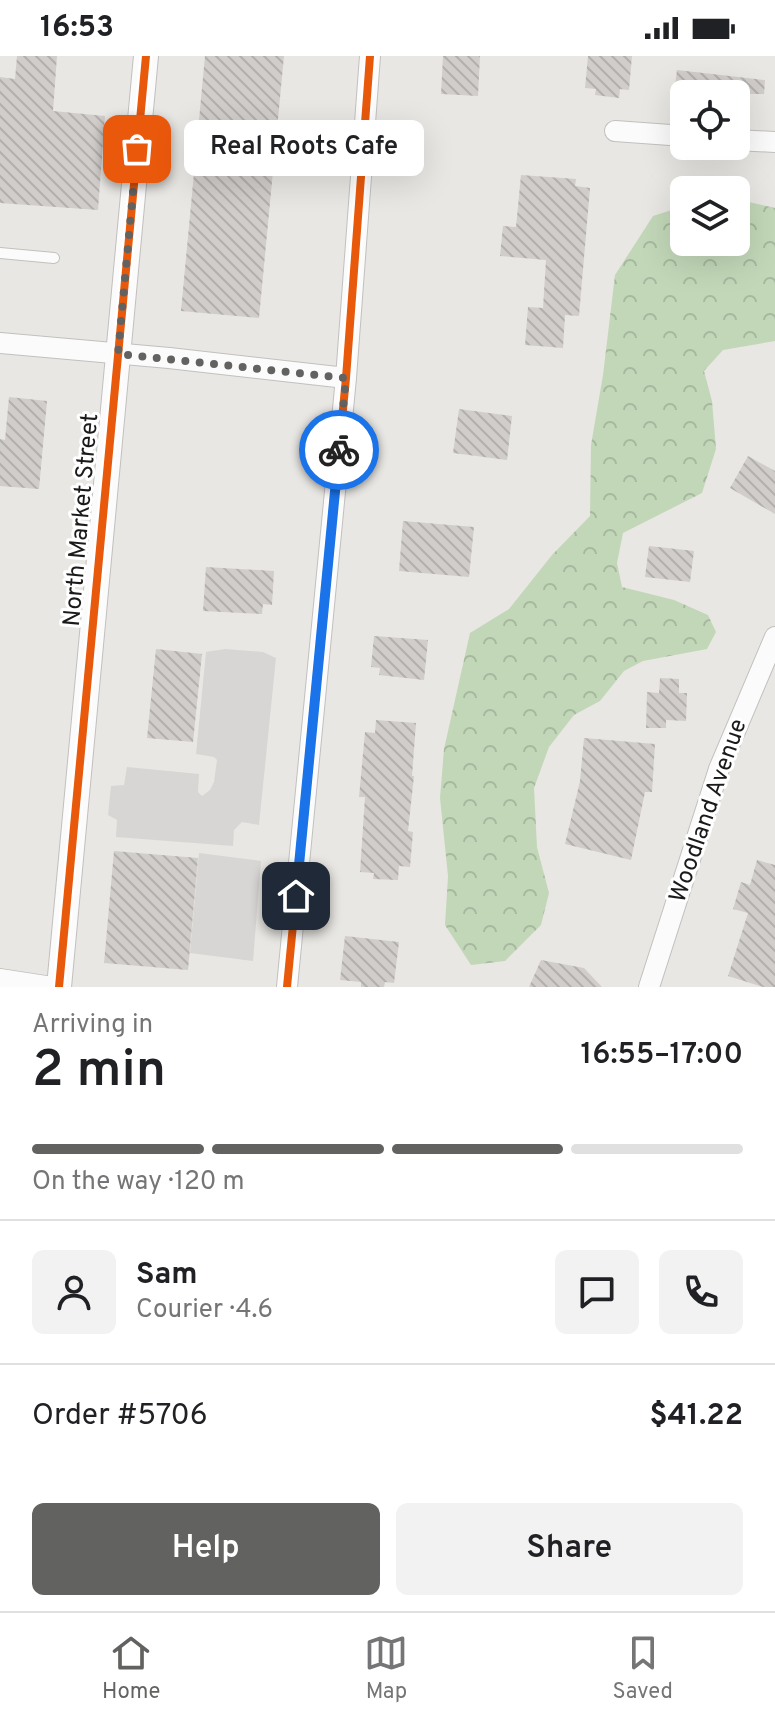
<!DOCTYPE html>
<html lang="en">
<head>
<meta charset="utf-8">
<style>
  body { margin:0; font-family:Overpass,sans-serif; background:#f2f2f2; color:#202124; height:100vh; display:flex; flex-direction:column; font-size:30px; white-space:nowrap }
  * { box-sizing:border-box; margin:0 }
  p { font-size:26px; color:#757577 }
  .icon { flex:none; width:44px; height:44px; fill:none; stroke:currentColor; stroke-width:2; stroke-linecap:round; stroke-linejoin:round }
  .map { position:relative; height:931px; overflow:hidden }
  .drawer { display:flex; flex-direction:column; background:#fff; flex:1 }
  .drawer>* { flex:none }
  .tools { position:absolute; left:670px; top:24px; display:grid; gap:16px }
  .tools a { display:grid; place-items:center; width:80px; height:80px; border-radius:12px; background:#fff; box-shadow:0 8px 32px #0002; font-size:40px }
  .pin { position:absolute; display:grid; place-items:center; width:68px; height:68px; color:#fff; margin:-34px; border-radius:16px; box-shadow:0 4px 12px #0006 }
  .courier { position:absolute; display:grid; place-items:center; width:80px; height:80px; margin:-40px; border:6px solid #1a73e8; border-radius:50%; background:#fff; color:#222; box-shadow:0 2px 10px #0007 }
  .bubble { position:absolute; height:56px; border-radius:12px; background:#fff; box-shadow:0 8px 32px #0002; font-size:26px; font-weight:600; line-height:56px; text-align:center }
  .headline em { font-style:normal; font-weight:600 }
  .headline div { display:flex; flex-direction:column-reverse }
  .headline { display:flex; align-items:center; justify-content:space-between; height:136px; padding:0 32px }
  h1 { font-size:52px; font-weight:600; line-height:60px }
  .bar { display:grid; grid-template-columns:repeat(4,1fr); gap:12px 8px; align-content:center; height:96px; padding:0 32px }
  .bar i { height:10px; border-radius:6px; background:#e0e0e0 }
  .bar .selected { background:#626260 }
  .bar p { grid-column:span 4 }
  .line { display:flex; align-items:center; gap:20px; padding:0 32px; border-top:2px solid #e0e0e0 }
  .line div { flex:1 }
  .round { display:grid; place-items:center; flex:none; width:84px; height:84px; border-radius:12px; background:#f2f2f2 }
  .cta { display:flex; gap:16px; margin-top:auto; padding:16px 32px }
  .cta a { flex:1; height:92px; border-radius:12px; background:#626260; color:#fff; font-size:32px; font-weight:600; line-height:92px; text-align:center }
  .cta a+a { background:#f2f2f2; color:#202124 }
  .status { display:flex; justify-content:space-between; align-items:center; height:56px; padding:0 40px; background:#fff; direction:ltr }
  .status svg { height:22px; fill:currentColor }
  .dock { display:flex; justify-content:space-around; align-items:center; height:112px; border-top:2px solid #e0e0e0; background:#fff; font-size:22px; color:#757577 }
  .dock a { display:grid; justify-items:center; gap:4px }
  .dock .selected { color:#626260 }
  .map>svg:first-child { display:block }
</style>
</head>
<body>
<div class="status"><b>16:53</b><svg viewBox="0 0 49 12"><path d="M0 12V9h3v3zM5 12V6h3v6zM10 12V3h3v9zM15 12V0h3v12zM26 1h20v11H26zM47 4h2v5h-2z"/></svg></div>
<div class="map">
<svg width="775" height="931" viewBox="0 0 775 931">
  <defs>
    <pattern id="forest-crowns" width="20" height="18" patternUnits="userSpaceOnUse" patternTransform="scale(2)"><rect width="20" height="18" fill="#c2d7b8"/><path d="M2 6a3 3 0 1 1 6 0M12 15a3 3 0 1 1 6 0" fill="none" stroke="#a6b89e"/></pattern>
    <pattern id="building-back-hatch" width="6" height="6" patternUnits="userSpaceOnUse" patternTransform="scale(2)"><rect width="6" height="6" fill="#d0cdca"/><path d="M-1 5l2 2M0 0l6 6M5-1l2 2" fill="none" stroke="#b2afad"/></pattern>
  </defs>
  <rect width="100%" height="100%" fill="#e9e7e3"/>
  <path fill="#d7d6d4" d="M225,593l38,3 13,6 -17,167 -17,-3 -8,8 -1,16 -117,-9 1,-17 -9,-5 3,-29 13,-1 3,-18 72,7 -1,18 4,4 8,-6 4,-8 3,-22 -3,-3 -18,-3 10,-102z
    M199,797l62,8 -8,100 -63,-8z"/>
  <path fill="url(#forest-crowns)" d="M736,143l39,9v133l-52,9 -19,21 8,30 4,48 -14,44 -79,40 -6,30 5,24 52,13 34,15 8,17 -9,17 -64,12 -19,10 -24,30 -26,14 -25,32 -15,41 3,59 12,46 -8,32 -36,36 -34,4 -26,-40 3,-49 -8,-78 4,-49 26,-116 39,-24 43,-54 38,-39 1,-71 12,-70 12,-100 38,-59 31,-10v36h52z"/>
  <path fill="url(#building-back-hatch)" d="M17,0h40l-4,55 52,5 -7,94 -98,-7v-126l15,2z
    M205,0h79l-25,262 -78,-7z
    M443,0h37l-2,40 -37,-2z
    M588,0h44l-3,34 -9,-1 -1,9 -24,-3 1,-6 -11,-1z
    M677,14l88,10 -1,14h-90z
    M521,119l55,4 -1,7 15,2 -11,128 -14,-1 -2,33 -38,-3 3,-38 15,1 3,-48 -46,-4 3,-30 13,1z
    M9,341l38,4 -8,88 -39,-3v-47l5,1z
    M459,353l53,7 -5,44 -54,-7z
    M748,400l27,15v43l-45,-26z
    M403,465l71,6 -5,50 -70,-6z
    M649,490l45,5 -4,31 -45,-5z
    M206,511l68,4 -2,34 -9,-1 -1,10 -59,-3z
    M374,580l54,4 -4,40 -45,-5 1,-7 -9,-1z
    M156,593l46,5 -9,88 -46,-4z
    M660,622l19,1v14h8l-1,28 -20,-1v8h-20l1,-36 12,1z
    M376,664l40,3 -4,53h2l-6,55 5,1 -3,35 -11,-1 -1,14 -25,-1 1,-6 -14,-1 5,-75h-6l6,-65 10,1z
    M584,682l71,6 -3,48h-7l-14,68 -66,-16 15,-63z
    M114,795l84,7 -10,112 -84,-7z
    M757,804l18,5v122h-12l-35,-11 20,-63 -15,-4 8,-27 9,3z
    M345,880l54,6 -5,41 -9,-1 -1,5h-23v-5l-21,-2z
    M541,904l43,8 18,19h-73z"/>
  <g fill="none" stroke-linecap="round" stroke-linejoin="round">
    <g stroke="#c1c0bf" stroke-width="12">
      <path id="service" d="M0,197l54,5"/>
    </g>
    <g stroke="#c1c0bf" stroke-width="22">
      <path id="minor" d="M615,75l69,5
        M736,84l39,2
        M0,287l169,15 177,20
        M0,923l52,8
        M287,931l59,-609 24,-322
        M649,931l70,-218 56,-132"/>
    </g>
    <g stroke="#c1c0bf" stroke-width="26">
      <path id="tertiary" d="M59,931l87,-931"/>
    </g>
    <use href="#service" stroke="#fcfbfb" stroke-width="10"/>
    <use href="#minor" stroke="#fcfbfb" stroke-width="20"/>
    <use href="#tertiary" stroke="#fcfbfb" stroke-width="24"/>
    <g stroke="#fff" stroke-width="13">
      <path id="cycleway" d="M59,931l87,-931
        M287,931l59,-609 24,-322"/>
    </g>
    <use href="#cycleway" stroke="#e8590c" stroke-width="8"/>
  </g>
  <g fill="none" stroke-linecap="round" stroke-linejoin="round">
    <path stroke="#626260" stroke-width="8" stroke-dasharray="0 14.4" d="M137,93l-19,205 228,24 -7,72"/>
    <path stroke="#1a73e8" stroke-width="10" d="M296,840l43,-446"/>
  </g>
  <g text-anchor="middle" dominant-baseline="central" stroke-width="6" stroke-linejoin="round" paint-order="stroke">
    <g font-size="24" fill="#1a1a1a" stroke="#fff">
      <text transform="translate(82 464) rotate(-85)">North Market Street</text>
      <text transform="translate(709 755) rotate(-71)">Woodland Avenue</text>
    </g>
  </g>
</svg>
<div class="tools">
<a><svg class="icon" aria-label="locate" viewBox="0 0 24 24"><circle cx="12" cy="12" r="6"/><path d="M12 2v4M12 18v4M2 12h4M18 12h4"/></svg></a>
<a><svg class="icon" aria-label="layers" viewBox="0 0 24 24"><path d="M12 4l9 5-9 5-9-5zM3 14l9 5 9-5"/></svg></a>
</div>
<div class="pin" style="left:137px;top:93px;background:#ea580c"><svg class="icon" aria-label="bag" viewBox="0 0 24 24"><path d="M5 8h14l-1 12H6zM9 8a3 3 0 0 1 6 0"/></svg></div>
<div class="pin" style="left:296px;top:840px;background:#1f2937"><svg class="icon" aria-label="home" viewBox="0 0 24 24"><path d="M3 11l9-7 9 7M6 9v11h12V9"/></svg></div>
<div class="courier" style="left:339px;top:394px"><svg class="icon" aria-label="bike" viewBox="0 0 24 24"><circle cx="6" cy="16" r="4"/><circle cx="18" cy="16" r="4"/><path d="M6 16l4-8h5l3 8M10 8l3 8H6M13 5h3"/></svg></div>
<div class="bubble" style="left:184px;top:64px;width:240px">Real Roots Cafe</div>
</div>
<section class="drawer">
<div class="headline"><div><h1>2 min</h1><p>Arriving in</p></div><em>16:55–17:00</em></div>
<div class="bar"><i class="selected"></i><i class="selected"></i><i class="selected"></i><i></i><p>On the way · 120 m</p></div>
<div class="line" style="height:144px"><a class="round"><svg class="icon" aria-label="person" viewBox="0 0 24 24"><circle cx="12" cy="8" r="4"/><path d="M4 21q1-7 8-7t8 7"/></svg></a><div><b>Sam</b><p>Courier · 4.6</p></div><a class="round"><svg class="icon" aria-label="chat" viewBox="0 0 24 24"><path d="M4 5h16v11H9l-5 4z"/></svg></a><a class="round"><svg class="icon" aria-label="phone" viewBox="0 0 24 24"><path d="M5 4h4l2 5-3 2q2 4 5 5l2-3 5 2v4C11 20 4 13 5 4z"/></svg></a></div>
<div class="line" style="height:104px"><div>Order #5706</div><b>$41.22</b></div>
<div class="cta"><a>Help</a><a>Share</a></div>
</section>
<nav class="dock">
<a class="selected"><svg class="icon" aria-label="home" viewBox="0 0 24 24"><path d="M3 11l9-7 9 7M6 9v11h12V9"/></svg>Home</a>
<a><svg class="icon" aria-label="map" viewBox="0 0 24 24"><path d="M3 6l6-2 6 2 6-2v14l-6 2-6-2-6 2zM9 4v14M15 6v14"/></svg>Map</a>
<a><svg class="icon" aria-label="saved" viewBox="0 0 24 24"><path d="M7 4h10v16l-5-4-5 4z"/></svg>Saved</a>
</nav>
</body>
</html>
